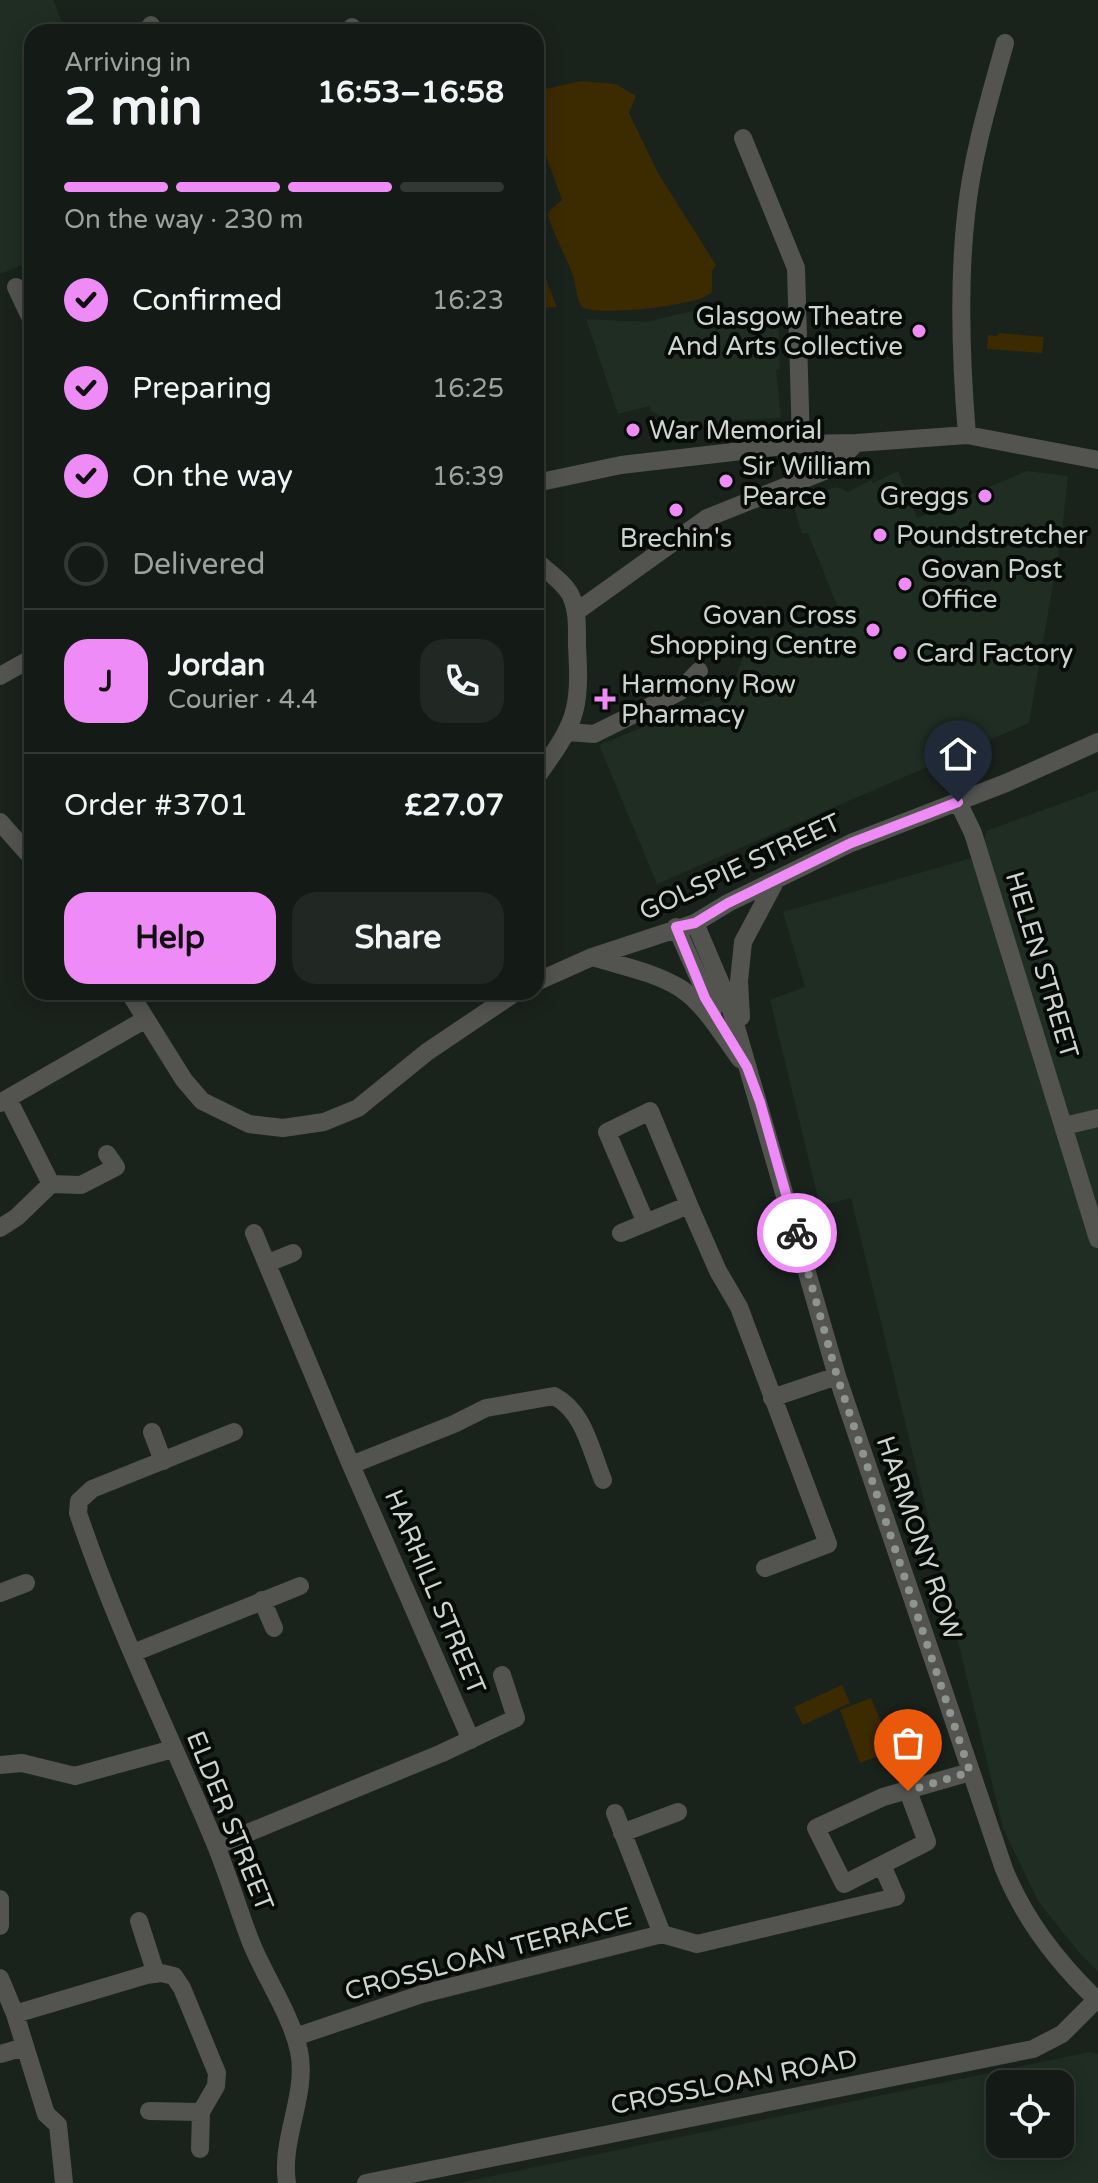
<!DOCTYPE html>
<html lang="en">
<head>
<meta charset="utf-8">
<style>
  body { margin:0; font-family:"Varela Round",sans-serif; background:#212722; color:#f1f3f6; height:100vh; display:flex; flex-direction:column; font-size:30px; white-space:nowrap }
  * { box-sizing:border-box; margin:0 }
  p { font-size:26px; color:#9da1a0 }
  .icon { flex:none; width:44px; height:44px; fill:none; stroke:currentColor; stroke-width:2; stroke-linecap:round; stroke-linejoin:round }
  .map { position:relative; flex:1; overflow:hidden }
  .details { position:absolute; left:24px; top:24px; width:520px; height:976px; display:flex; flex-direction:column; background:#141a15; border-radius:24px; box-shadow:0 4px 20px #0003,0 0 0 2px #333834 }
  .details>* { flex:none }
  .buttons { position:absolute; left:986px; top:2070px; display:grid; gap:16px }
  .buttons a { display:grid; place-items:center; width:88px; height:88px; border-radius:16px; background:#141a15; box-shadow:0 4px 20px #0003,0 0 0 2px #333834; font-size:40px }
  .pin { position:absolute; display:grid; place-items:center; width:68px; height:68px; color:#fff; margin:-82px -34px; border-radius:50% 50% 50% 0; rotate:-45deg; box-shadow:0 0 8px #0007 }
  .pin .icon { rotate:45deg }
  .courier { position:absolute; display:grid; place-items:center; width:80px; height:80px; margin:-40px; border:6px solid #ef8bf6; border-radius:50%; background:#fff; color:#222; box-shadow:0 2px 10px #0007 }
  .head em { font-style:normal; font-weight:800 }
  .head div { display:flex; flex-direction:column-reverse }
  .head { display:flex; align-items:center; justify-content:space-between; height:136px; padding:0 40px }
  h1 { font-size:52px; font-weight:800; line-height:60px }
  .bar { display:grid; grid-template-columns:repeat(4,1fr); gap:12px 8px; align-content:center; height:96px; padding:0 40px }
  .bar i { height:10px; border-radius:6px; background:#333834 }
  .bar .selected { background:#ef8bf6 }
  .bar p { grid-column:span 4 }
  .line { display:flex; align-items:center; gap:20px; padding:0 40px; border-top:2px solid #333834 }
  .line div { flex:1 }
  .round { display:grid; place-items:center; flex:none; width:84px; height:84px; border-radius:24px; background:#212722 }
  ol { padding:0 40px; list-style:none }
  li { display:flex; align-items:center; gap:24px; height:88px }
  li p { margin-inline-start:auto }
  li .icon { padding:8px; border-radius:50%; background:#ef8bf6; color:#111; stroke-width:4 }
  li:last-child { color:#9da1a0 }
  li i { width:44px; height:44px; border:4px solid #333834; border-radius:50% }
  .action { display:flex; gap:16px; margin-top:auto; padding:16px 40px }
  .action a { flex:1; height:92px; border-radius:24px; background:#ef8bf6; color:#111; font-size:32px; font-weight:800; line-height:92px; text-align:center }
  .action a+a { background:#212722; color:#f1f3f6 }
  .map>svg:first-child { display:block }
</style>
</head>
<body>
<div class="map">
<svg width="1098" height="2183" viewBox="0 0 1098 2183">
  <rect width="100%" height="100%" fill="#1a221c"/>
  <path fill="#1f2d23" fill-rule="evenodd" d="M0,0h53l13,32h-34v229l-32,13z
    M708,307l23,11 47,-2 2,53 -4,1 5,48 -77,3v5l-43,3 -2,-14 -8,-4 -1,-5 -32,8 -32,-95 61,3z
    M898,471l19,47 110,-47 41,5 -6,56 -33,191 -372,161 -58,-139 131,-53 16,-43 93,-39 -31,-77 -6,1 -10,-33 45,-14 11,5 23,-12 2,3z
    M1098,790v1181l-17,-16 -43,-54 -35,-73 -152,-630 -31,8 -50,-206 35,-13 -22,-75 199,-57 4,-24z
    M1090,2052l8,2v129h-640zM1000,2084h60v60h-60z"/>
  <path fill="#3c2a00" d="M581,81l35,3 20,12 -7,17 29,60 58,92 -4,6v21c-12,14 -111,24 -128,16 -7,-4 -8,-22 -10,-29 -7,-22 -20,-42 -26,-64l1,-4 13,-11 -26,-72v-37z
    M536,243l10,36 11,28 -21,1z
    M1000,333l44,4 -2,16 -55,-4 1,-14 8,1z
    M842,1685l8,18 -47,22 -9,-18z
    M871,1698l22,52 -33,13 -20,-53z"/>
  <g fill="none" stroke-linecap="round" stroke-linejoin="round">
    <path stroke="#535450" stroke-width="18" d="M151,32v-7
      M352,32v-5
      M743,138l53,130 5,176
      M16,287l16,34
      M967,435c-6,-72 -9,-148 -1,-220 6,-59 23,-115 39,-172
      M536,483l85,-18 180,-21 55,-1 111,-8 131,25
      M536,561c11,10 29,22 35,35 7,15 6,33 6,50 4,68 -2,77 -41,132
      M576,612l131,-94 125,-50 24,-25
      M0,676l32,-18
      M568,732l26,2 85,-42 20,-21
      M958,802l15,31 125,406
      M0,822l32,36
      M695,923l34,80 108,373 167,493c21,52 54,94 94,132
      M676,927l37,83
      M592,957c29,9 62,15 88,31 25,16 43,48 60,71
      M536,982l56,-25 103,-34 33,-20 123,-60 155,-60 92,-41
      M129,992l55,88 18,21 47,23 34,4 41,-6 34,-14 69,-56 89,-60
      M741,1017l-2,-36 4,-39 33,-62
      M8,1099l43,85
      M0,1103l146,-84
      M1064,1126l34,-8
      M689,1205l29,66 21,36 89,237 -63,24
      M0,1228l17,-11 34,-33 30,1 35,-18 -9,-13
      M254,1233l97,232
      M621,1233l68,-28 -39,-94 -43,21 39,91
      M268,1263l25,-10
      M772,1398l65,-22
      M152,1432l11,29
      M234,1432l-142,57 -13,12 -1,12c38,113 91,220 137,330 13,32 23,65 35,97 14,36 41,74 49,111 9,44 -19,88 -12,132
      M0,1593l26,-10
      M262,1600l12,28
      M133,1653l167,-67
      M471,1740l-120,-275 103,-41 32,-16 68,-12c30,15 37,55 49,84
      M0,1765l22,-2 53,13 98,-27
      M908,1791l19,51 -83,42 -28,-56 67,-31 87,-25
      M622,1833l56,-21
      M216,1846l226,-93 74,-35 -14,-43
      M0,1899v27
      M139,1921l17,53
      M662,1934l35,10 199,-47 -14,-32
      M0,1978l15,36 31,100 12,11 6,58
      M15,2014l131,-39 15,-2 13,3 8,12 35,85 -1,13 -15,26 -1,37
      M295,2037l127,-43 240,-60 -47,-121
      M0,2054l25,-7
      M149,2111l52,1
      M366,2183l667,-134 29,-15 34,-34"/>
  </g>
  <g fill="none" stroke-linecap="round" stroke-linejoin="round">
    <path stroke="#8e9590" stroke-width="8" stroke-dasharray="0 14.4" d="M797,1233l40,143 133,396 -62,19"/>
    <path stroke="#ef8bf6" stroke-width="10" d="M797,1233l-37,-131 -13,-35 -42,-69 -29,-71 19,-4 33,-20 123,-60 107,-41"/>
  </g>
  <g fill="#ef8bf6" stroke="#070b08" stroke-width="3">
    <circle cx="919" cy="331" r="8"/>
    <circle cx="633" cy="430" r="8"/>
    <circle cx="726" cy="481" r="8"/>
    <circle cx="985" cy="496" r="8"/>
    <circle cx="676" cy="510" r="8"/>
    <circle cx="880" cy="535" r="8"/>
    <circle cx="905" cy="584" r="8"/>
    <circle cx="873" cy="630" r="8"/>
    <circle cx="900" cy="653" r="8"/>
    <path d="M601 687h8v8h8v8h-8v8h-8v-8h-8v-8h8z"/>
  </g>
  <g text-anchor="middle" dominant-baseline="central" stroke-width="8" stroke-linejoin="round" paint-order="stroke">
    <g font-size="26" fill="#cdd3ce" stroke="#070b08" text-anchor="start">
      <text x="903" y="316" text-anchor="end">Glasgow Theatre<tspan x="903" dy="30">And Arts Collective</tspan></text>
      <text x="649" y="430">War Memorial</text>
      <text x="742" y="466">Sir William<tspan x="742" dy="30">Pearce</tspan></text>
      <text x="969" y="496" text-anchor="end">Greggs</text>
      <text x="896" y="535">Poundstretcher</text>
      <text x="676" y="538" text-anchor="middle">Brechin's</text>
      <text x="921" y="569">Govan Post<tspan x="921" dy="30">Office</tspan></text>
      <text x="857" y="615" text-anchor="end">Govan Cross<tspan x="857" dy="30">Shopping Centre</tspan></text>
      <text x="916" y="653">Card Factory</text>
      <text x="621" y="684">Harmony Row<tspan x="621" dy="30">Pharmacy</tspan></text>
    </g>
    <g font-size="26" fill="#cdd3ce" stroke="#070b08">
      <text transform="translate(740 867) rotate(-25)">GOLSPIE STREET</text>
      <text transform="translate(1042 965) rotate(73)">HELEN STREET</text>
      <text transform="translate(919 1538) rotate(71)">HARMONY ROW</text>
      <text transform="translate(435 1592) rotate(67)">HARHILL STREET</text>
      <text transform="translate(230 1821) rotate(68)">ELDER STREET</text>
      <text transform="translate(488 1954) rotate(-15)">CROSSLOAN TERRACE</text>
      <text transform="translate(734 2082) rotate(-11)">CROSSLOAN ROAD</text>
    </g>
  </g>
</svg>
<div class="buttons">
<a><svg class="icon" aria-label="locate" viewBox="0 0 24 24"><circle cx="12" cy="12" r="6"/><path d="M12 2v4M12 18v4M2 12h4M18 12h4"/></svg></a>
</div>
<div class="pin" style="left:908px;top:1791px;background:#ea580c"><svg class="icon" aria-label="bag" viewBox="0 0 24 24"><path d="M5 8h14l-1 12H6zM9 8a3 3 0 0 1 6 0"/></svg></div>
<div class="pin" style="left:958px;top:802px;background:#1f2937"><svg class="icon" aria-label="home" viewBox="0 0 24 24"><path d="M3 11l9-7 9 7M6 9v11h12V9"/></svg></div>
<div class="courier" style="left:797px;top:1233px"><svg class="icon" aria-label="bike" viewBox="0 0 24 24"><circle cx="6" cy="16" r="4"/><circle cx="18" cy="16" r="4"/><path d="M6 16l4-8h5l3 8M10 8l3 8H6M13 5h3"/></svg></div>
<section class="details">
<div class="head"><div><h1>2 min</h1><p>Arriving in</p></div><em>16:53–16:58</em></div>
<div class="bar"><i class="selected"></i><i class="selected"></i><i class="selected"></i><i></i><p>On the way · 230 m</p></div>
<ol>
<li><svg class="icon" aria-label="check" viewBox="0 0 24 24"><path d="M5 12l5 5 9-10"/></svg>Confirmed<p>16:23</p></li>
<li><svg class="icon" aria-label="check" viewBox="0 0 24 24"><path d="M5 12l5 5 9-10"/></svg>Preparing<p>16:25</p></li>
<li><svg class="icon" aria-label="check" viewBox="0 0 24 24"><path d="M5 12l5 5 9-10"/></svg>On the way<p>16:39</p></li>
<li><i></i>Delivered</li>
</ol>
<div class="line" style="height:144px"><b class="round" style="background:#ef8bf6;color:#111">J</b><div><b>Jordan</b><p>Courier · 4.4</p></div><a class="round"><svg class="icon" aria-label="phone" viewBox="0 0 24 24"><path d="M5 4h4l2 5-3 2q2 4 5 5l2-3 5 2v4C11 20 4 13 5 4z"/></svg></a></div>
<div class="line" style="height:104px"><div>Order #3701</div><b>£27.07</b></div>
<div class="action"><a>Help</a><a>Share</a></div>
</section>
</div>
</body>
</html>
